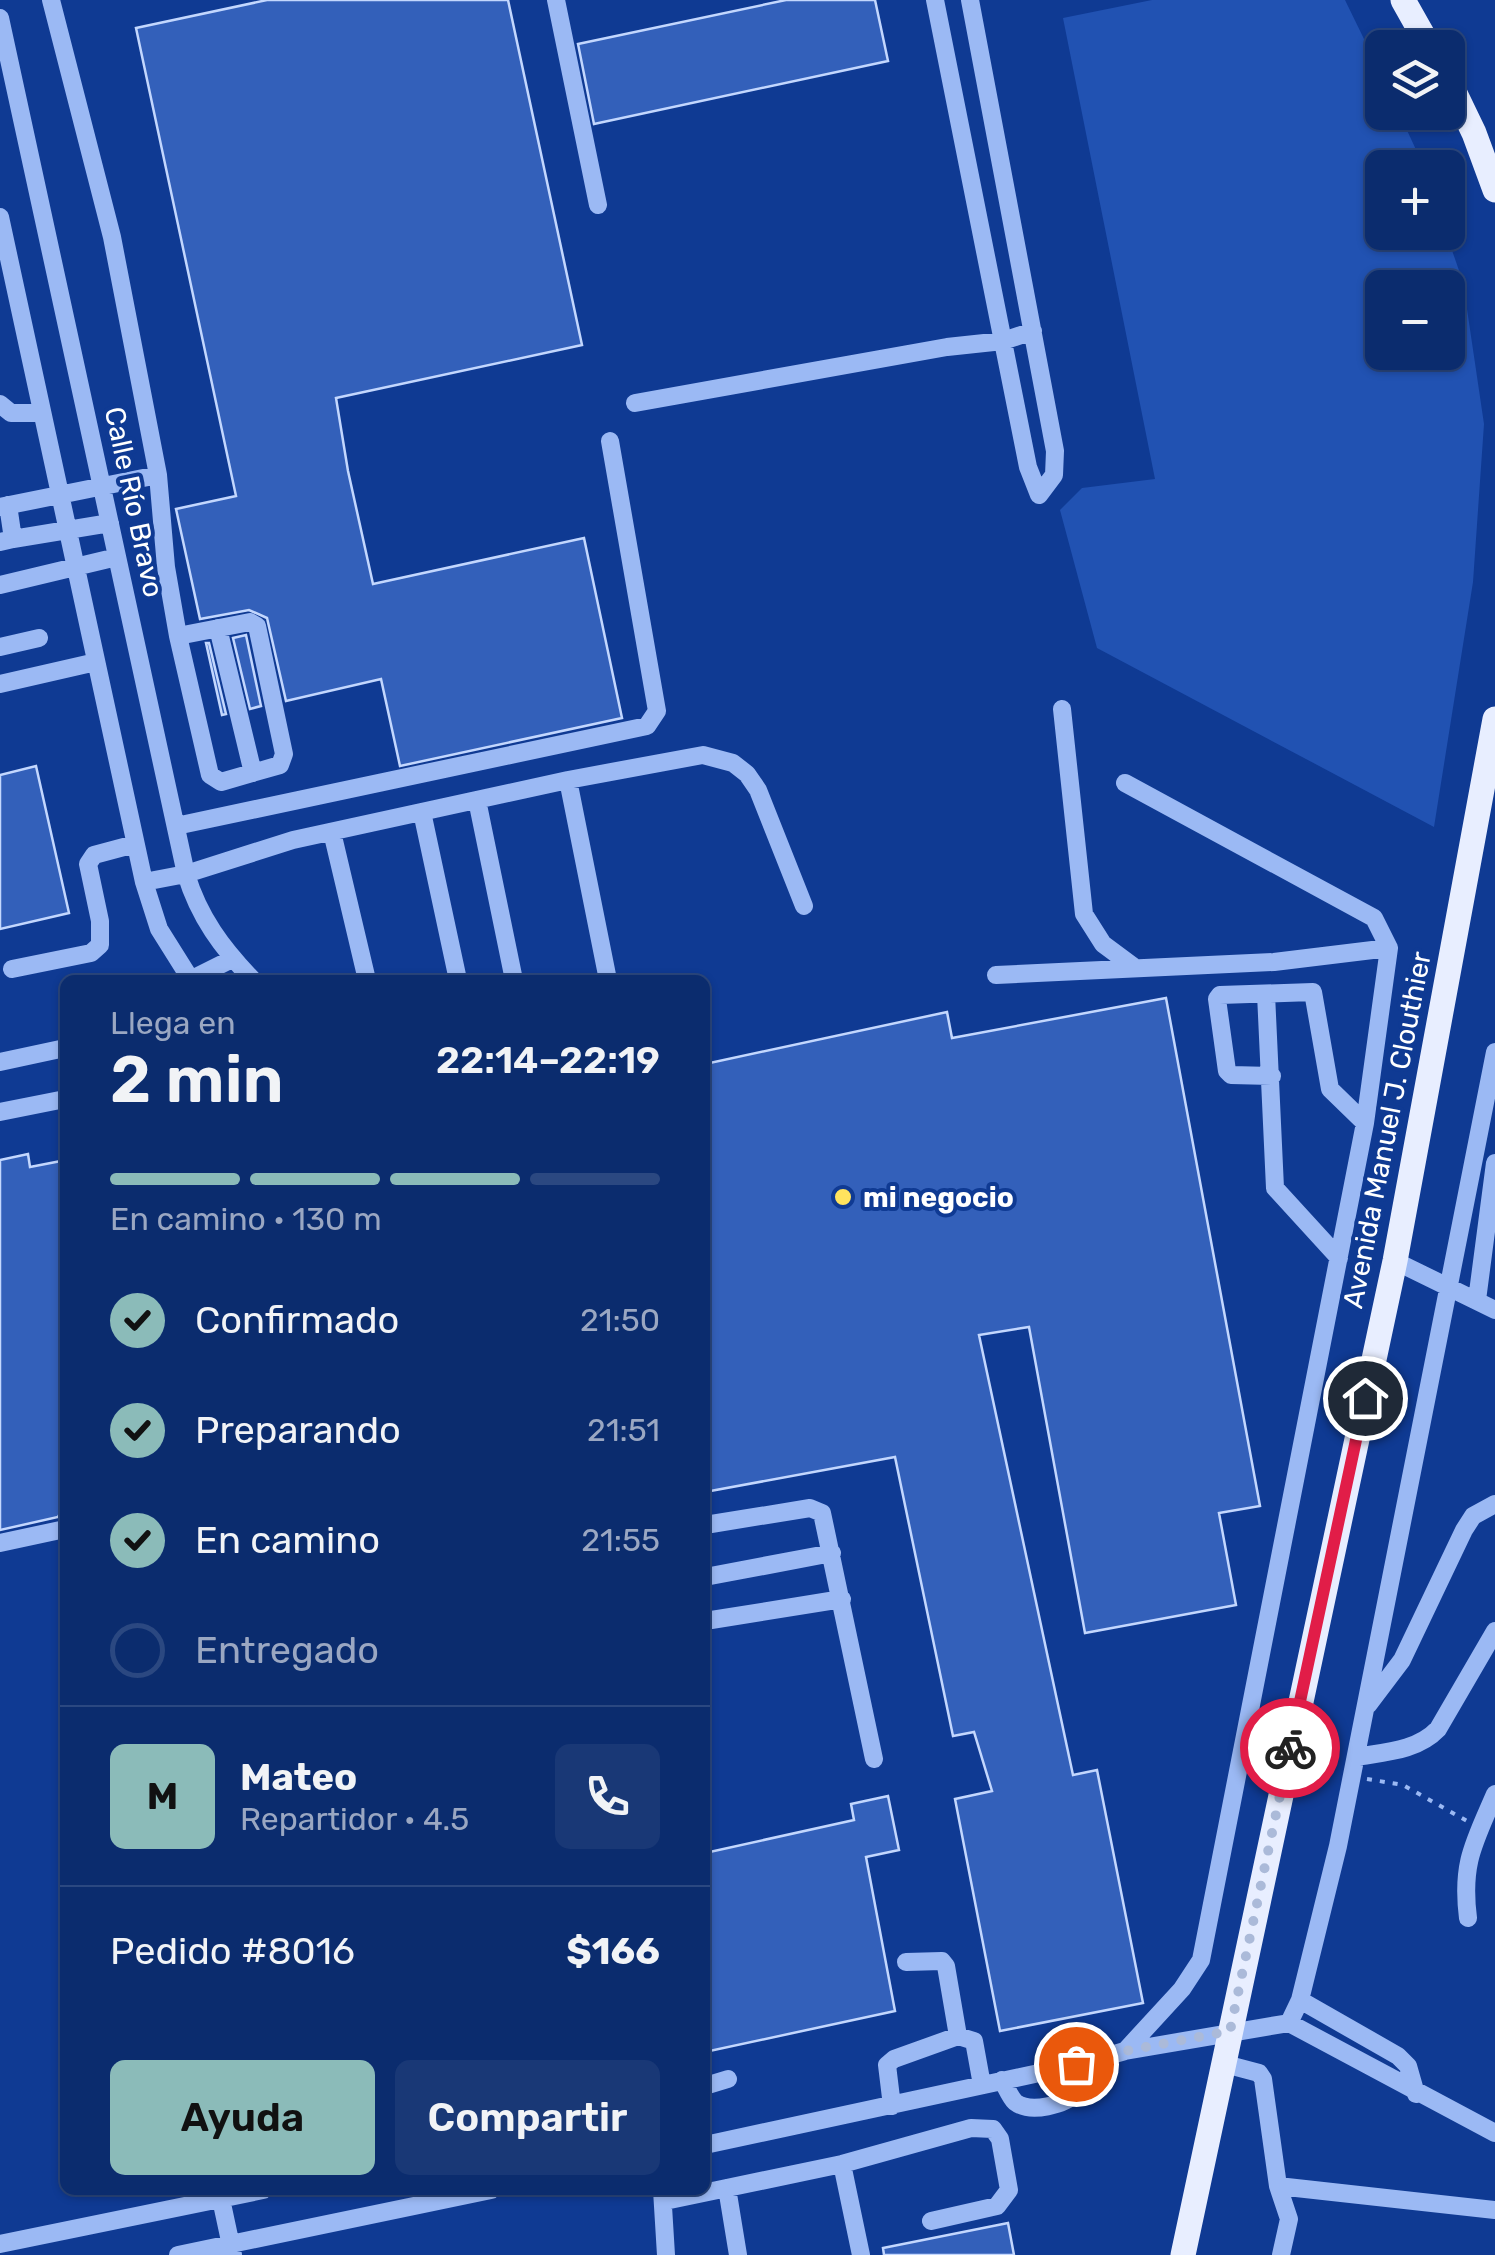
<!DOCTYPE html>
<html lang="es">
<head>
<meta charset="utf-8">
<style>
  body { margin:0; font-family:Rubik,sans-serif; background:#193876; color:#f1f3f6; height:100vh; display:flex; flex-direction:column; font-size:38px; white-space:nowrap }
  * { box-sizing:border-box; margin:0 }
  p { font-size:32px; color:#9aa7c2 }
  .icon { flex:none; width:55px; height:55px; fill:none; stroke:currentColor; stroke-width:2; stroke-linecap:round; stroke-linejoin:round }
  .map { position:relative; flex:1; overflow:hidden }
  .side { position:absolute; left:60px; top:975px; width:650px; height:1220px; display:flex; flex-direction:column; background:#0b2c6e; border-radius:15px; box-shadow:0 2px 8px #0004,0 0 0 2px #2b4881 }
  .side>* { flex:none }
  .controls { position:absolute; left:1365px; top:30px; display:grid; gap:20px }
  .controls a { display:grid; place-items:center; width:100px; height:100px; border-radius:15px; background:#0b2c6e; box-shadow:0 2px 8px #0004,0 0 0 2px #2b4881; font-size:50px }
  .pin { position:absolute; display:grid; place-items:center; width:85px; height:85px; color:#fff; margin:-42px; border:5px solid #fff; border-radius:50%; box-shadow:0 2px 10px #0007 }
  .courier { position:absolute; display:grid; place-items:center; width:100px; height:100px; margin:-50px; border:8px solid #e11d48; border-radius:50%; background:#fff; color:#222; box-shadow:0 2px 12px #0007 }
  .head em { font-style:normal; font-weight:600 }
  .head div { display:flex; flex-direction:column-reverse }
  .head { display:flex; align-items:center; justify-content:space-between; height:170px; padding:0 50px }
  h1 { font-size:65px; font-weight:600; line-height:75px }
  .bar { display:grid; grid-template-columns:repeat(4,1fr); gap:15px 10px; align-content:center; height:120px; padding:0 50px }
  .bar i { height:12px; border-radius:8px; background:#2b4881 }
  .bar .on { background:#8bbbb9 }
  .bar p { grid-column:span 4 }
  .line { display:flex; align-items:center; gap:25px; padding:0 50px; border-top:2px solid #2b4881 }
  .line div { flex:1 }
  .round { display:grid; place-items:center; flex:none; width:105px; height:105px; border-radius:15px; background:#193876 }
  ol { padding:0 50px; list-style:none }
  li { display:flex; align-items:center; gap:30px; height:110px }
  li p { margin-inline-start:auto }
  li .icon { padding:10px; border-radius:50%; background:#8bbbb9; color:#111; stroke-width:4 }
  li:last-child { color:#9aa7c2 }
  li i { width:55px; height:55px; border:5px solid #2b4881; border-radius:50% }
  .primary-button { display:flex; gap:20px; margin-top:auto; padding:20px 50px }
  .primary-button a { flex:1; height:115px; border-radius:15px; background:#8bbbb9; color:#111; font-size:40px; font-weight:600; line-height:115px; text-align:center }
  .primary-button a+a { background:#193876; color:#f1f3f6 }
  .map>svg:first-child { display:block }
</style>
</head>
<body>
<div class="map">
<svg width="1495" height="2255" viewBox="0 0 1495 2255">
  <rect width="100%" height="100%" fill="#0f3a93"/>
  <path fill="#2152b2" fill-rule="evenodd" d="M1152,0h193l37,76v36l17,1 25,54 -42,1v64l64,1 17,49 21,142 -11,158 -39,245 -337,-179 -37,-138 22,-22 73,-9 -92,-461zM1382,288h66v64h-66z"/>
  <path fill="#3360ba" stroke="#c3d7fe" stroke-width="2.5" d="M267,0h241l74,345 -246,53 12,73 25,113 211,-46 38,180 -222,48 -19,-87 -95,22 -19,-83 -18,-8 -49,9 -24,-110 60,-13 -100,-468z
    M786,0h89l13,61 -294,63 -16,-80z
    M246,635l15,71 -11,3 -17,-71z
    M206,643h3l17,71 -4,1z
    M36,766l33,147 -69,16v-154z
    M1166,998l94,508 -41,7 17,92 -151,28 -56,-306 -50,8 94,440 24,-5 46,233 -143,28 -45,-232 37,-8 -18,-59 -21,4 -58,-279 -190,35v-428l242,-52 5,26z
    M28,1154l2,13 31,-6 4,14v330l-7,12 -58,13v-370z
    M888,1796l11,54 -33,7 29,154 -190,41v-199l149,-33 -3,-16z
    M1008,2223l6,32h-130l-1,-7z"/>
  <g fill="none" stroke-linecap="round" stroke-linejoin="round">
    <path stroke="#9bb9f4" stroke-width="4" stroke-dasharray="5 8" stroke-linecap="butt" d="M1367,1779l36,6 64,36"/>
    <path stroke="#9bb9f4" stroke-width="18" d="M51,0l61,237 46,238 8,92 12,69 32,139 11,7 59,-17 4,-11 -27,-128 -7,-4 -72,14
      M556,0l42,205
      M935,0l93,467 11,28 15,-20 1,-24 -85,-451
      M0,18l186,856c13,43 36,74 67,106
      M0,217l144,665 15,47 32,51
      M635,403l312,-56 56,-6 30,-10
      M0,404l11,9h31
      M0,507l158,-32
      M13,539l97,-16
      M0,542l13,-3 -5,-34
      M0,585l117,-28
      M218,628l35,145
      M0,647l39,-9
      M0,684l96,-22
      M1062,709l22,205 19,30 31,23
      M568,780l40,200
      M477,800l37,180
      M422,812l36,168
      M176,826l471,-100 10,-15 -47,-270
      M332,832l35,148
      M144,882l42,-8 107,-34 275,-60 135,-25 30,8 14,11 11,16 46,116
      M12,969l79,-16 9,-8v-24l-12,-57 6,-9 41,-11
      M996,975l278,-13 115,-14
      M190,980l42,-21
      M1266,994l9,194 64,70
      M0,1062l65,-14
      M1272,1076l-41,-1 -4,-4 -10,-72 3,-4 93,-3 17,97 35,34
      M0,1112l65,-13
      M1395,1261l100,49
      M1477,1300l18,-137
      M705,1525l105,-17 12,5 52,246
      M0,1543l65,-14
      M705,1577l127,-24
      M705,1621l137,-22
      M1368,1705l34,-45 62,-130 9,-14 22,-12
      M1356,1757c29,-5 61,-6 82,-28l57,-98
      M1468,1918c-7,-55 6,-75 27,-124
      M906,1962l36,-1 4,5 12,70
      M1300,2000l98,56 10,10 8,28
      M1289,2023l11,-23 38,-154 157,-794
      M1125,2051l57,-62 19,-29 164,-837 24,-175 -15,-30 -249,-135
      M1225,2064l34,9 4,6 15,107 11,33 -8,36
      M1002,2080c4,7 8,17 13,22 15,12 51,3 62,-10l-1,-27
      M705,2086l23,-7
      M892,2106l-5,-41 7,-6 64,-23 16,5 8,44
      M705,2145l371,-80 49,-14 164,-28 206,110
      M842,2164l19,91
      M1278,2186l217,24
      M727,2188l11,67
      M662,2190l4,65
      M221,2199l12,56
      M665,2201l177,-37 129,-36 22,1 7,10 9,51 -12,16 -66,15
      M0,2244l263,-54
      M178,2255l313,-65"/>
    <path stroke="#e8eeff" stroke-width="25" d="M1403,0l27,48
      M1448,79l26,54 21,57
      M1183,2255l212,-994 100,-542"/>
  </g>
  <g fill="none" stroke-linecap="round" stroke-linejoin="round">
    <path stroke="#abbad9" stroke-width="10" stroke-dasharray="0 18" d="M1076,2064l49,-13 105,-20 60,-283"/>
    <path stroke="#e11d48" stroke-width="12" d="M1290,1748l75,-350"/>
  </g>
  <circle fill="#ffe35e" stroke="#0f3a93" stroke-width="4" cx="843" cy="1197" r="10"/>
  <g text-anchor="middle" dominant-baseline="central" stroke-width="8" stroke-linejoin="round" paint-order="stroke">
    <g font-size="28" fill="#fff" stroke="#0f3a93">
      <text transform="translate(134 502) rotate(78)">Calle Río Bravo</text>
      <text transform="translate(1387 1130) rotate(-79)">Avenida Manuel J. Clouthier</text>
    </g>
    <g font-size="28" font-weight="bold" fill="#fff" stroke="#0f3a93" text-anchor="start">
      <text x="863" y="1197">mi negocio</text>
    </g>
  </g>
</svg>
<div class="controls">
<a><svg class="icon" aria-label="layers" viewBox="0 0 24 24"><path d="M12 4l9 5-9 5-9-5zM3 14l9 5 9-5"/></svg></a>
<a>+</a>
<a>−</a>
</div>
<div class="pin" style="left:1076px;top:2064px;background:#ea580c"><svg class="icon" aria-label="bag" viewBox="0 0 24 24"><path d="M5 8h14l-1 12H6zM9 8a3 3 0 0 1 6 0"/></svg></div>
<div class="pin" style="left:1365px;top:1398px;background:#1f2937"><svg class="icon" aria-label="home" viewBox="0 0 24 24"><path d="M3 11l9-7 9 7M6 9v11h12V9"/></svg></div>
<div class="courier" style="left:1290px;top:1748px"><svg class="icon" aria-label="bike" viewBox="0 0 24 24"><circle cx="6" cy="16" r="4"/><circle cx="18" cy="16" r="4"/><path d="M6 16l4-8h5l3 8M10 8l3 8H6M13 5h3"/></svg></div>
<section class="side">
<div class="head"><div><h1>2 min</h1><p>Llega en</p></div><em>22:14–22:19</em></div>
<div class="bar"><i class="on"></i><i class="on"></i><i class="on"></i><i></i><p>En camino · 130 m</p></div>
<ol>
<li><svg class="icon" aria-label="check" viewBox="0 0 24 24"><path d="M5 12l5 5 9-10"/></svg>Confirmado<p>21:50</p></li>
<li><svg class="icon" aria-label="check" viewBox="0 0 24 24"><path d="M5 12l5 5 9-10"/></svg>Preparando<p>21:51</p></li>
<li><svg class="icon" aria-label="check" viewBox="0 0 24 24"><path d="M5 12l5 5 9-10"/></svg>En camino<p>21:55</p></li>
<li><i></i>Entregado</li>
</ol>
<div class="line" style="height:180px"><b class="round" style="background:#8bbbb9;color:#111">M</b><div><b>Mateo</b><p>Repartidor · 4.5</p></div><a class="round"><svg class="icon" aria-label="phone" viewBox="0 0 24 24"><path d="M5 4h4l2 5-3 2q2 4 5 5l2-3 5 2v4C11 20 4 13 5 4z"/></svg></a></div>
<div class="line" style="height:130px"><div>Pedido #8016</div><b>$166</b></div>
<div class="primary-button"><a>Ayuda</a><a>Compartir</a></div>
</section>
</div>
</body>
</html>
